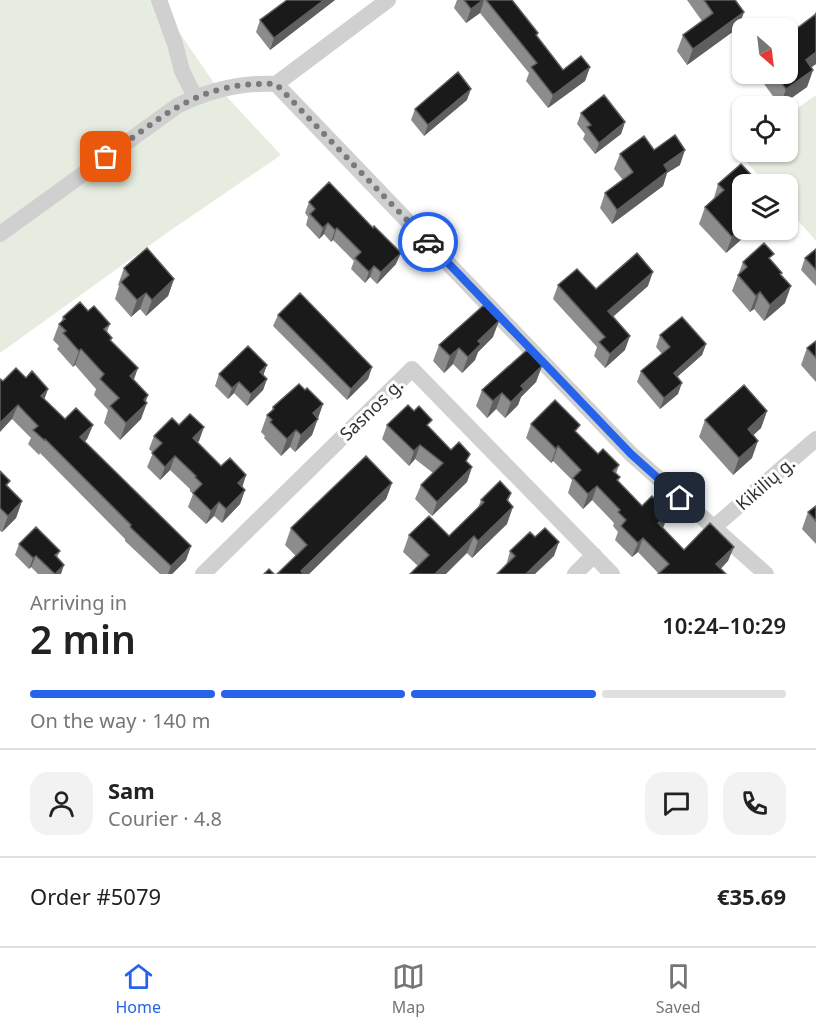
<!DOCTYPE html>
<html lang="en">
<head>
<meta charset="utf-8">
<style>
  body { margin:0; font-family:"Noto Sans",sans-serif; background:#f2f2f2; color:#222; height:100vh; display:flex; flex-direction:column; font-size:22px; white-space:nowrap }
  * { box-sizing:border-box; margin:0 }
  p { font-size:20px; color:#767676 }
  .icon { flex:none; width:33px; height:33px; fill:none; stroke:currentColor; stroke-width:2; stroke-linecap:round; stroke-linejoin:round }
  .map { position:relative; height:574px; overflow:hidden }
  .sheet { display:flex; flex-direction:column; background:#fff; flex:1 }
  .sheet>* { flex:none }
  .needle { width:39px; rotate:152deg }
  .buttons { position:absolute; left:732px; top:18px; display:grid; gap:12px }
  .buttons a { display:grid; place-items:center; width:66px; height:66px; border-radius:12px; background:#fff; box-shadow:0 2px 4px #0004; font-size:30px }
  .pin { position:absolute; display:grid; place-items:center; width:51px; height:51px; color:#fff; margin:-26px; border-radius:12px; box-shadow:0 3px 9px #0006 }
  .courier { position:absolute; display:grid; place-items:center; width:60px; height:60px; margin:-30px; border:4px solid #2563eb; border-radius:50%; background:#fff; color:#222; box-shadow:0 2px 8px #0007 }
  .headline em { font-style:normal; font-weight:600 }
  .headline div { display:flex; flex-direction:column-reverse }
  .headline { display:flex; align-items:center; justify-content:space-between; height:102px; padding:0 30px }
  h1 { font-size:39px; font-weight:600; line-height:45px }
  .bar { display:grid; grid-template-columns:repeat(4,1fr); gap:9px 6px; align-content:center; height:72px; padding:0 30px }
  .bar i { height:8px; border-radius:4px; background:#e0e0e0 }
  .bar .active { background:#2563eb }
  .bar p { grid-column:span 4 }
  .line { display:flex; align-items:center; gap:15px; padding:0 30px; border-top:2px solid #e0e0e0 }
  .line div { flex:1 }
  .round { display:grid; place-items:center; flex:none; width:63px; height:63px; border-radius:18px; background:#f2f2f2 }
  .dock { display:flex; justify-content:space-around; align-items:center; height:84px; border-top:2px solid #e0e0e0; background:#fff; font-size:16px; color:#767676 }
  .dock a { display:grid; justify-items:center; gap:3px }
  .dock .active { color:#2563eb }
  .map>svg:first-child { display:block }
</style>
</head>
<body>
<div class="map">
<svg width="816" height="574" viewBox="0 0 816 574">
  <rect width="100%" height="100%" fill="#fff"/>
  <path fill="#e6ecdf" d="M0,0h157l57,83 67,72 -110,75 -171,123z
    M816,95v146l-28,-32v-25h-22l-29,-33 5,-4v5h46v-37z"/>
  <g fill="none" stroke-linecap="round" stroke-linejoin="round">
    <path stroke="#d0d0d0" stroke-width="16" d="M159,0l16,44 7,27 13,26
      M276,84l355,370 135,120
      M276,84l112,-84
      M0,234l177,-128c32,-16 63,-24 99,-22
      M713,528l103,-89
      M203,574l209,-205 200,205
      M575,574l19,-19"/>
  </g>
  <path fill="#8c8c8c" d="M335,0l-65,50 -14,-18 4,-12z
    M457,0h55l26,33 -1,3 26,34 27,-3 -5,14 -37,27 -22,-27 3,-8 -49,-60 -14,10 -12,-15z
    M687,0h49l8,12 -6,16 -51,37 -10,-14 6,-16 19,-14z
    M816,11v53l-5,3 2,3 -6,17 -27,19 -23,-32h31v-39l26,-19z
    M467,100l-43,36 -13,-16 4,-11z
    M581,113l44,9 -4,12 -26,20 -12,-15 2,-5 -8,-10z
    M654,150l26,15 -13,8 -4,13 -51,38 -12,-16 5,-15 18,-13 -9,-11 6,-15z
    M718,184h42l-18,46h10l-26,23 -27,-29 6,-17 8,-6z
    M309,202l87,62 -19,20 -7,-7 -5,6 -14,-14 3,-8 -21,-21 -2,2 -7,-8 -5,5 -13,-14 2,-8 -3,-4z
    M816,249v37l-15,-16 4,-12z
    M772,261l10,12 -1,2 4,28 -21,18 -10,-12 -4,3 -18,-21 11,-29z
    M124,268l50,11 -6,17 -22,20 -6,-7 -9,8 -16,-18 4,-13 -1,-1z
    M558,285l38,4 52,-3 -35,31 12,33 -20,18 -11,-12 3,-9 -44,-48z
    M88,311l22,13 -3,8 5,6 -1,3 35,61 -5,17 -21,21 -16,-17 4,-13 -14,-15 2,-6 -21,-24 -2,2 -16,-18 2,-3 -6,-6 6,-16 2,-2 2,-5z
    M278,315l94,52 -4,12 -21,21 -74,-74z
    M660,335l46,9 -4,11 -25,22 1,17 -18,15 -23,-27 4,-11 21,-17 -6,-7z
    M493,337l-15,15 -3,8 -13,13 -9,-9 -9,9 -11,-12 6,-16z
    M816,341v41l-15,-17 6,-17z
    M267,365l-4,10 4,4 -4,11 -16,16 -13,-13 -6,6 -13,-13 4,-12z
    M542,366l-6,16 -15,15 -3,8 -13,13 -9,-9 -9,9 -11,-12 6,-16z
    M26,378l22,11 -4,10 21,20 28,6 -6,14 -2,3 106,104 -5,14 -14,14h-12l-35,-33v-2l-85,-86 -1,2 -11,-11 3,-6 -19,-19 -9,-38z
    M305,390l18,14 -11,31 -17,17 -5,-5 -9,9 -17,-18 1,-2 -4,-4 6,-17 4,-3 2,-5z
    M767,411l-6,17 -8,7 -1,23 -19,17 -34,-38 6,-17z
    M531,424l46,9 21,21 21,11 -3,9 4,3 -2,5 66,68 44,11 -70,12 -20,-21 -6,5 -17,-17 3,-8 -5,-6 1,-3 -22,-23 -9,9 -15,-16 4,-13 -19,-19 -2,2 -25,-25z
    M179,425l25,2 -6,15 23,24 25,9 -4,12 3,3 -5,14 -18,19 -8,-7 -8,8 -18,-17 5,-13 -3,-3v-2l-20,-19 -10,10 -13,-13 6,-14 -4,-4 5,-13z
    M387,425l42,2 22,23 16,12 5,5 -5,15 -35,34 -17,-17 6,-14 12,-12 -18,-14 -6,7 -27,-27z
    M0,471l8,15 14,15 -6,17 -14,14 -2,-1z
    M392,483l-6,16 -77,75h-32l19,-18 -11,-11 6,-17z
    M511,493l-3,8 -1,23 -35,34 -5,-5 -49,13 -15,-14 6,-17 40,1 29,-28 3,-8z
    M816,506v38l-14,-15 6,-17z
    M19,544l41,7 -3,6 4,17h-23l-7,-7 -2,2 -14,-14z
    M510,551l44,5 -48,10z"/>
  <path fill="#5f5f5f" d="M324,0h11l-65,50 4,-12z
    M483,0h1l-4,13 -14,10 5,-14z
    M744,12l-6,16 -51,37 6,-16z
    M816,52v12l-16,12 6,-16z
    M590,67l-5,14 -37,27 5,-13z
    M813,70l-6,17 -27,19 6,-17z
    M471,89l-4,11 -43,36 4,-11z
    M625,122l-4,12 -26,20 4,-11z
    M685,150l-5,15 -13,8 -4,13 -51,38 5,-14 47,-45z
    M328,223l-4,11 -5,5 4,-11z
    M742,227v3h10l-26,23 6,-16z
    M337,228l-4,12 -2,2 4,-12z
    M401,253l-5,11 -19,20 4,-12z
    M374,266l-4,11 -5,6 4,-11z
    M653,272l-5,14 -45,39 5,-14z
    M174,279l-6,17 -22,20 6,-16z
    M791,286l-6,17 -21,18 6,-16z
    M760,292l-6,17 -4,3 6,-16z
    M146,293l-6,16 -9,8 6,-17z
    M499,321l-6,16 -15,15 -3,8 -13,13 6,-16 10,-16z
    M630,336l-5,14 -20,18 5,-14z
    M706,344l-4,11 -33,29 5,-11z
    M459,348l-6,16 -9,9 6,-17z
    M81,349l-6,16 -2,2 6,-16z
    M267,365l-4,11 -3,-4z
    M542,366l-6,16 -15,15 -3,8 -13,13 6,-16 10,-16z
    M372,367l-4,12 -21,21 4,-11z
    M138,368l-6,17 -2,-9z
    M267,379l-4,11 -16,16 4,-12z
    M239,382l-5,11 -6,6 4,-11z
    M682,383l-4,11 -18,15 4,-11z
    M48,389l-5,14 -2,-7z
    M502,393l-6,16 -9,9 6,-17z
    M148,395l-3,9 2,-1 -6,16 -21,21 6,-17z
    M323,404l-11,31 -17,17 6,-17 12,-22z
    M18,405l-6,14 -12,13v-9z
    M767,411l-6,17 -19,18 6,-17z
    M93,425l-6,14 -12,12 5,-14z
    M204,427l-5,14 -11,11 5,-14z
    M296,430l-6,17 -9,9 6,-17z
    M758,441l-6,17 -19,17 6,-17z
    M420,445l-5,14 -6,7 5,-15z
    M558,446l-5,15 -2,2 5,-14z
    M175,456l-5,14 -10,10 5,-13z
    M472,467l-5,15 -35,34 5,-14z
    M246,475l-4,13 -4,-5z
    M392,483l-6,16 -77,75h-9l1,-3z
    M597,486l-5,14 -9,9 5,-15z
    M245,490l-5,14 -18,19 4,-14z
    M22,501l-6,17 -14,14 6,-16z
    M219,502l-5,14 -8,8 5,-13z
    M513,507l-6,17 -35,34 6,-17z
    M669,513l-6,15 -10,10 5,-15z
    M474,536l-7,17 -21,21h-11z
    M643,538l-5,14 -6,5 6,-14z
    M559,542l-5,14 -19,18h-9z
    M191,546l-5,14 -14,14h-4l3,-8z
    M734,547l-6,14 -12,13v-10z
    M36,556l-5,11 -2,2 4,-11z
    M64,565l-3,9h-6z"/>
  <path fill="#1a1a1a" stroke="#5f5f5f" stroke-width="1.5" d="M287,0h37l-50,38 -14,-18z
    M464,0h19l-12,9z
    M486,0h26l26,33 -2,2 27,35 18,-14 9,11 -37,28 -22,-28 6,-4z
    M704,0h31l9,12 -51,37 -10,-14 30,-22z
    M816,14v38l-10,8 7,10 -27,19 -11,-15h13v-41v2z
    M780,23l4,5h-11z
    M458,72l13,17 -43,36 -13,-16z
    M604,95l21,27 -26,21 -12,-16 4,-2 -10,-12z
    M675,135l10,15 -21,15 4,6 -51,39 -12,-17 28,-21 -13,-18 24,-18 10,14z
    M741,164l19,20h-18v43l-10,10 -27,-30 19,-17 -6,-6z
    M329,182l44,46 1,-2 27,27 -20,19 -7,-6 -5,6 -14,-14 6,-6 -24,-24 -2,2 -7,-7 -5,5 -13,-14 5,-5 -6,-7z
    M764,243l10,11 -5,4 13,15 -2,1 11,12 -21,19 -10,-13 -4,4 -18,-21 9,-8 -4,-5z
    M147,248l27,31 -22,21 -6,-7 -9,7 -16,-18 8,-7 -5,-7z
    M816,249v21l-11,-12z
    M637,253l16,19 -45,39 22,25 -20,18 -11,-12 6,-5 -47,-52 19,-16 19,20z
    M300,293l72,74 -21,22 -73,-74z
    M80,302l8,9 6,-5 16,18 -6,5 8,9 -2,2 28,28 -8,8 18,19 -4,5 3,3 -21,20 -16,-17 9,-8 -19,-19 4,-5 -23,-25 -2,2 -16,-18 3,-2 -7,-7 6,-5 -2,-2z
    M484,305l15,16 -21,20 3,3 -13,13 -9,-9 -9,8 -11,-11z
    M682,317l24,27 -32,29 8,10 -18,15 -23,-27 29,-24 -10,-12z
    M816,341v17l-9,-10z
    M248,346l19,19 -7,7 7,7 -16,15 -12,-12 -7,6 -13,-14z
    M527,350l15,16 -21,20 3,3 -13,13 -9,-9 -9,8 -11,-11z
    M16,368l10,10 6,-7 16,18 -7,7 24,23 11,-11 17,17 -13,12 111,109 -20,20 -41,-39 1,-2 -86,-86 -1,1 -11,-10 5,-4 -20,-21 -18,18v-44l3,2z
    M299,384l6,6 2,-2 16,16 -10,9 5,6 -17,16 -5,-5 -9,9 -17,-17 2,-2 -5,-5 7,-6 -1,-2z
    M744,385l23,26 -19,18 10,12 -19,17 -34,-38z
    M555,400l25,25 -5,6 23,23 5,-5 16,16 -6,6 7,6 -3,3 25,26 10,-10 17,17 -11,10 26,27 26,-27 24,24 -18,17 10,10h-68l11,-10 -26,-26 -5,5 -17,-17 5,-6 -8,-8 2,-2 -23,-24 -9,8 -15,-16 8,-8 -23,-24 -2,3 -25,-25z
    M408,405l6,6 5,-5 13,14 -5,5 24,25 8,-8 11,12 -4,7 6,6 -35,35 -16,-17 22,-22 -23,-18 -6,6 -27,-26z
    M190,414l14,13 -11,11 28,28 9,-8 16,17 -8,8 7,7 -19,19 -7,-7 -8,9 -18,-18 9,-9 -7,-7 1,-1 -21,-20 -10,11 -13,-14 10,-10 -8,-7 18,-18 7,7z
    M366,456l26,27 -91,88 3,3h-27l30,-29 -16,-17z
    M0,471l10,10 -4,4 16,16 -14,15 -8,-8z
    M500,481l11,12 -4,7 6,7 -35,34 -4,-5 -39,38h-25l19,-19 -20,-20 20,-19 20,20 35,-34 -3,-2z
    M816,506v15l-8,-9z
    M36,527l24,24 -5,4 9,10 -9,9 -19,-18 -3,2 -14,-14z
    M545,528l14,14 -33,32h-29l18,-18 -5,-5 20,-19 5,5z
    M269,569l5,5h-10z"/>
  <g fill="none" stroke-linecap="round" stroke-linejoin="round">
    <path stroke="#7a7a7a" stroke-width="6" stroke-dasharray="0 10.8" d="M106,157c59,-42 92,-76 170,-73l152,158"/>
    <path stroke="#2563eb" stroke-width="8" d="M428,242l203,212 49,44"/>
  </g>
  <g text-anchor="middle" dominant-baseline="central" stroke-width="6" stroke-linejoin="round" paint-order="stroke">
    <g font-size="18" fill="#333" stroke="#fff">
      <text transform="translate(371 409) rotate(-44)">Sasnos g.</text>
      <text transform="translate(765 483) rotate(-41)">Kikilių g.</text>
    </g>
  </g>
</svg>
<div class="buttons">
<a><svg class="needle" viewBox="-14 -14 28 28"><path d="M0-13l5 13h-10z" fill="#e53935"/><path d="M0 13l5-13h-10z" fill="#767676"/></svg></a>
<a><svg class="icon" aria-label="locate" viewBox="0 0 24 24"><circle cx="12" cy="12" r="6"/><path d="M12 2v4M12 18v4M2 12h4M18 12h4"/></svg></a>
<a><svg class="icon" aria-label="layers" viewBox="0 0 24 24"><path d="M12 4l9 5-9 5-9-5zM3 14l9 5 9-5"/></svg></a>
</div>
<div class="pin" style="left:106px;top:157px;background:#ea580c"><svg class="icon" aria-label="bag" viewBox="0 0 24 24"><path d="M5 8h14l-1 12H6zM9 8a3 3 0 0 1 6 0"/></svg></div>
<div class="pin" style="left:680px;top:498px;background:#1f2937"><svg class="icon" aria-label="home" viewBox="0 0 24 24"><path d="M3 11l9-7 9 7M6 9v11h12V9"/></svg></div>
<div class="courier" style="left:428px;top:242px"><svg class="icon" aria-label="car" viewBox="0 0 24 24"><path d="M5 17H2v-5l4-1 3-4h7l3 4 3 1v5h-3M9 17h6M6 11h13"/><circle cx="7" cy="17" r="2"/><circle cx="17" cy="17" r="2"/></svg></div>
</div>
<section class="sheet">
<div class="headline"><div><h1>2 min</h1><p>Arriving in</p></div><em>10:24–10:29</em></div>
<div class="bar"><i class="active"></i><i class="active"></i><i class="active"></i><i></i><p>On the way · 140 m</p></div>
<div class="line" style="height:108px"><a class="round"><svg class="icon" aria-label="person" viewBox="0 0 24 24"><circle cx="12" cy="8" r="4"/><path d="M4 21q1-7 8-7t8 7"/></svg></a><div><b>Sam</b><p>Courier · 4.8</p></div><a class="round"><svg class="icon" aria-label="chat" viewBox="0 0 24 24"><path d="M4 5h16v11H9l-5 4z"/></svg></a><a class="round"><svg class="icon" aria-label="phone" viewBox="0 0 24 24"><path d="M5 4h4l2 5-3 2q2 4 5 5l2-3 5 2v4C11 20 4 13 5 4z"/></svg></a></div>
<div class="line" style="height:78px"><div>Order #5079</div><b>€35.69</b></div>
</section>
<nav class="dock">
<a class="active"><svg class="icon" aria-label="home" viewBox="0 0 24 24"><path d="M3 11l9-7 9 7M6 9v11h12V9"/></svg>Home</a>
<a><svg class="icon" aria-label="map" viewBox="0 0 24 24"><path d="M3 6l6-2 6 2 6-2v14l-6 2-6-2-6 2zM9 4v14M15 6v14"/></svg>Map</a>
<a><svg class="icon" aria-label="saved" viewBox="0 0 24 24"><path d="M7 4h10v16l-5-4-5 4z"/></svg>Saved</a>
</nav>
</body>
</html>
